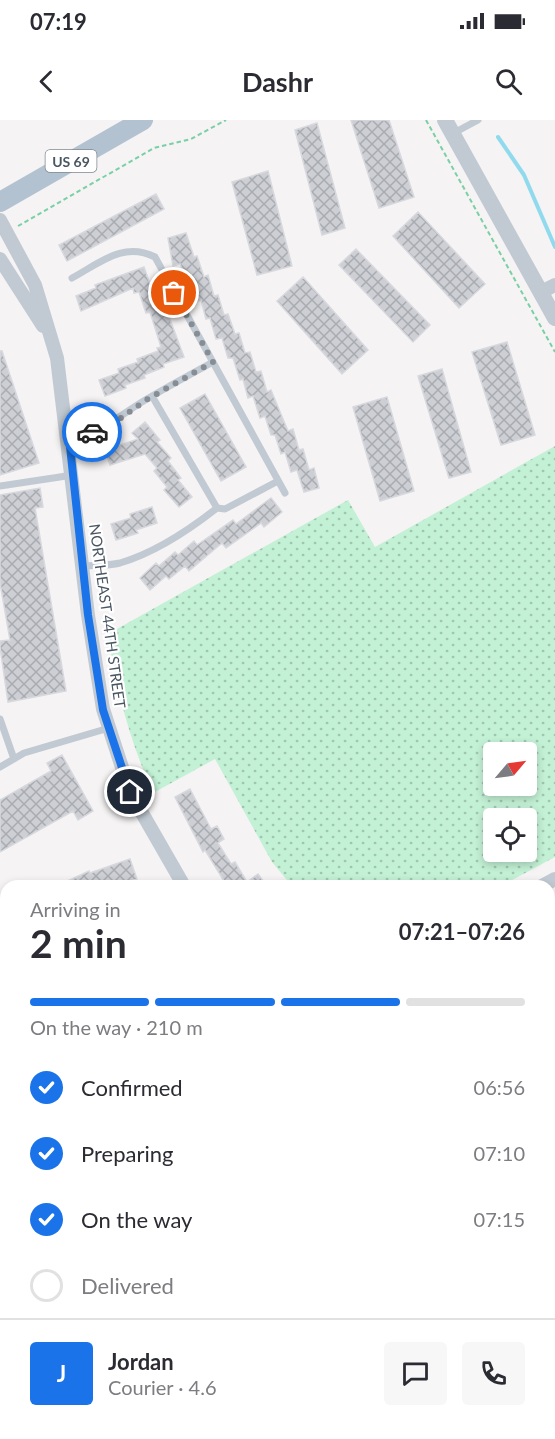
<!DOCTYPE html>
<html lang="en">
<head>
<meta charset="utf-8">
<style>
  body { margin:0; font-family:Lato,sans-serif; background:#f7f7f7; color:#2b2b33; height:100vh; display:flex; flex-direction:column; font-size:22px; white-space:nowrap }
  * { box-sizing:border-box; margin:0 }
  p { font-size:20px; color:#7c7c81 }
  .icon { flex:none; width:33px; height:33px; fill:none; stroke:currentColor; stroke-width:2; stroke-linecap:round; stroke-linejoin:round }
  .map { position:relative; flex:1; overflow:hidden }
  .drawer { position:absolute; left:0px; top:760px; width:555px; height:560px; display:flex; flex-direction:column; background:#fff; border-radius:18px 18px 0 0; box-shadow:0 3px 9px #0003 }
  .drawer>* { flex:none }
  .needle { width:39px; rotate:61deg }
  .controls { position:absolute; left:483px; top:622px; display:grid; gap:12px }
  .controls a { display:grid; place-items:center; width:54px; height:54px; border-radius:6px; background:#fff; box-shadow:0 3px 9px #0003; font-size:30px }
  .pin { position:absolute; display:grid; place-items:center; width:51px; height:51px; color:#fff; margin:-26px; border:3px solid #fff; border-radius:50%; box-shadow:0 2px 6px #0007 }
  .courier { position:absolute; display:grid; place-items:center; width:60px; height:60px; margin:-30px; border:4px solid #1a73e8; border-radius:50%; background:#fff; color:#222; box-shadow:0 2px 8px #0007 }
  .overview em { font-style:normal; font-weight:700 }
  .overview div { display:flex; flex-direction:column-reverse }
  .overview { display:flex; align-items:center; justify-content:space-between; height:102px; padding:0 30px }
  h1 { font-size:39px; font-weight:700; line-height:45px }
  .bar { display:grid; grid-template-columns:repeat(4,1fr); gap:9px 6px; align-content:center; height:72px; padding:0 30px }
  .bar i { height:8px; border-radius:4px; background:#e1e1e2 }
  .bar .active { background:#1a73e8 }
  .bar p { grid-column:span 4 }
  .line { display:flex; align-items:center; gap:15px; padding:0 30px; border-top:2px solid #e1e1e2 }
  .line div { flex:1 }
  .round { display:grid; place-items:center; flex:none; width:63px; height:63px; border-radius:6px; background:#f7f7f7 }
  ol { padding:0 30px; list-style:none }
  li { display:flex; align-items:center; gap:18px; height:66px }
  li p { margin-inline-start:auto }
  li .icon { padding:6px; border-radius:50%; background:#1a73e8; color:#fff; stroke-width:4 }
  li:last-child { color:#7c7c81 }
  li i { width:33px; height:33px; border:3px solid #e1e1e2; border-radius:50% }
  .status { display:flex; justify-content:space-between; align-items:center; height:42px; padding:0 30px; background:#fff; direction:ltr }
  .status svg { height:16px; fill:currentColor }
  header { display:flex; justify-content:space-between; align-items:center; height:78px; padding:0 30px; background:#fff; font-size:27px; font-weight:700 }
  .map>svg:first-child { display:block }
</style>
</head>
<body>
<div class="status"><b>07:19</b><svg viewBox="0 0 49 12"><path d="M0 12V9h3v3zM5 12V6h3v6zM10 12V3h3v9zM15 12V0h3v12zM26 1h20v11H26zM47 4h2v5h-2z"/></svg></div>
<header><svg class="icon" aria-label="back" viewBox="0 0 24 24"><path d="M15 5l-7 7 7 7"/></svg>Dashr<svg class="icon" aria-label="search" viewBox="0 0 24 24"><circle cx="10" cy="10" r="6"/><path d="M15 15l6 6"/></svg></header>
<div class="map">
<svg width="555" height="1319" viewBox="0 0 555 1319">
  <defs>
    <pattern id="grass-dots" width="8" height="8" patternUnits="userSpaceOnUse" patternTransform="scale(1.5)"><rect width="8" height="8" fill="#c3f1d5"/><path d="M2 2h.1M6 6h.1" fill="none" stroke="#a0c6b0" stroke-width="1.8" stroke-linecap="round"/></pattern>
    <pattern id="building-cross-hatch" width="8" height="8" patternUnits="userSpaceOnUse" patternTransform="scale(1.5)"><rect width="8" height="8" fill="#cdcfd5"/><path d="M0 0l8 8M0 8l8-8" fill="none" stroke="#a8abb0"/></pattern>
  </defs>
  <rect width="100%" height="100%" fill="#f5f3f3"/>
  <path fill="url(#grass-dots)" fill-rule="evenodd" d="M555,326v411l-54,29h-209l-20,-24 -57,-103 -62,34c-23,-52 -37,-103 -45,-159l240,-134 27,47zM494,633h32v33h-32zM494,699h32v33h-32z"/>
  <path fill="#90daee" d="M0,860l6,17 -1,44h-5z"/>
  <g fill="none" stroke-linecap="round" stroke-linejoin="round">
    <path stroke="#90daee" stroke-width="4" d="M498,17l26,38 31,72"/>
  </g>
  <path fill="url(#building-cross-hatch)" stroke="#d7d9de" stroke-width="1.5" d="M351,0h38l25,77 -35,11z
    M317,3l28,105 -23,7 -27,-105z
    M268,51l24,95 -35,9 -25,-93z
    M156,74l8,15 -97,52 -8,-16z
    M418,92l67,72 -26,24 -66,-72z
    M186,113l8,24 3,-1 7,21 4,-2 6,21 4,-1 6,20 4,-1 7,20 4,-1 6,20 5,-1 6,20 5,-1 6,21 4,-2 17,41 5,-2 6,21 4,-1 6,21 5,-2 5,20 -15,4 -7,-22 -6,2 -6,-20 -4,2 -6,-19h-4l-6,-19 -5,2 -7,-22 -5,2 -5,-19 -3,1 -7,-22h-5l-6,-20 -6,1 -6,-21 -4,1 -5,-19 -5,2 -16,-38 -7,2 -5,-28z
    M356,129l74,76 -17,17 -74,-77z
    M144,147l7,20 3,-1 7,21 4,-1 19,51 -21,7 1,3 -20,8 1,3 -20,7 1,3 -21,8 -6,-16 20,-7 -1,-4 20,-7 -1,-3 21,-8 -1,-3 4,-1 -11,-35 -4,1 -7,-21 -5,1 -1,-5 -52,23 -5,-15 20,-8 -1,-3z
    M303,157l65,73 -26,24 -65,-73z
    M507,222l28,93 -34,10 -29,-93z
    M0,231h2l37,112 -39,12z
    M442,249l29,103 -22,6 -31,-102z
    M205,274l41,73 -25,14 -41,-73z
    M387,277l27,94 -34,10 -27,-94z
    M145,302l15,18 -3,2 14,16 -3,3 13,17 -3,2 14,17 -13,10 -15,-17 3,-3 -13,-16 3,-3 -12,-14 -35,11 -5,-15 33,-11 -6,-6z
    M40,368l3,19 -8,1 31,183 -58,11 -8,-55v-6l10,-1 -10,-57v-88z
    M271,378l11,14 -18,15 -3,-4 -35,25 -4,-5 -33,28 -4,-5 -16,13 -3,-3 -16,14 -10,-12 16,-15 3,3 16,-14 3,3 16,-14 3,4 36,-25 3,4z
    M152,387l5,16 -21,7 2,3 -22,7 -5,-16 20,-6 -1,-4z
    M62,635l31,56 -15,9 -5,-9 -73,41v-52l51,-29 -4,-8z
    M190,669l21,40 6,-3 7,13 -6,4 13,21 4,-2 12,20 11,-8 9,12h-40l-22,-36 -2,2 -28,-55z
    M130,739l7,20 -20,7h-60l32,-15 1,2z"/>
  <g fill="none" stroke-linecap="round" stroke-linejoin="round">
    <path stroke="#7ad0a6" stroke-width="2" stroke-dasharray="4.5 3" stroke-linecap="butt" d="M426,0l129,232
      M18,106l136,-78 37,-9 35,-19
      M549,781l6,-3
      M0,1044l6,-2
      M492,1319l2,-5"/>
    <path stroke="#c1cad2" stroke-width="7" d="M452,14l26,-14
      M72,158c28,-15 51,-37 83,-21l130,236
      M152,276l65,112
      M69,317c38,-6 47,-20 78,-38 22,-13 44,-25 66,-37
      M0,366l73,-11
      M82,446c12,-1 26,0 38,-3 34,-10 69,-33 97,-55l8,1 53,-28
      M0,599l14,40
      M0,647l24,-14 85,-25"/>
    <path stroke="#c1cad2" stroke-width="14" d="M0,100l35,65 22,73 31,257 15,94 27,83 54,94
      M0,139l43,67
      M541,172l14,-7
      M542,766l13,-7
      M549,987l6,-5
      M0,1025l6,-2
      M549,1202h6
      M0,1255l6,-6
      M150,1314l1,5
      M351,1314l2,5"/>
    <path stroke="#c1cad2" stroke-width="16" d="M445,0l110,198"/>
    <path stroke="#b3c2d1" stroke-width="20" d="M0,82l143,-82"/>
  </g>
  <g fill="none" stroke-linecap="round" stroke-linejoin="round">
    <path stroke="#868d94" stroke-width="6" stroke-dasharray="0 10.8" d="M92,312l19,-7 35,-25 67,-38 -39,-69"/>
    <path stroke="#1a73e8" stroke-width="8" d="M92,312l-23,5 19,178 15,95 27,82"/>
  </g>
  <g text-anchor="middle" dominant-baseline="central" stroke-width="4.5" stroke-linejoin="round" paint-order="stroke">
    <rect fill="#fff" stroke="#808990" stroke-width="1.5" x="45.5" y="30" width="51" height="22" rx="4.5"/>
    <g font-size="14" font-weight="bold" fill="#4a5661">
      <text x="71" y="41">US 69</text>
    </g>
    <g font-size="15" fill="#4a5661" stroke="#fff">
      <text transform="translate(108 496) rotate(82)">NORTHEAST 44TH STREET</text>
    </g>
  </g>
</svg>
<div class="controls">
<a><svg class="needle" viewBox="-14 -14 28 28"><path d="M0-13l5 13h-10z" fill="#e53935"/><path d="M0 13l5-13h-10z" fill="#7c7c81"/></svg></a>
<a><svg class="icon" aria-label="locate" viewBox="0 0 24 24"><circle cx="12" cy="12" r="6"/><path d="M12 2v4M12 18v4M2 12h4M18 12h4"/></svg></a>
</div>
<div class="pin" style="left:174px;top:173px;background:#ea580c"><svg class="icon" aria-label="bag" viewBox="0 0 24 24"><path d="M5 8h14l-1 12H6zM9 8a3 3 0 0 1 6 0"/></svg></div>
<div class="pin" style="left:130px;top:672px;background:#1f2937"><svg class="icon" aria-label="home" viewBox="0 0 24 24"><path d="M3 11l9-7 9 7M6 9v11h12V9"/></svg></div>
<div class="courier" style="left:92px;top:312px"><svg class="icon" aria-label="car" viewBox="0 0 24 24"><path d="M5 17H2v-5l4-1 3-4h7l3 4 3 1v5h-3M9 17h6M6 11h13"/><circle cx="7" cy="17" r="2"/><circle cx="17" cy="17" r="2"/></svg></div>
<section class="drawer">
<div class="overview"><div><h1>2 min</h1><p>Arriving in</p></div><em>07:21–07:26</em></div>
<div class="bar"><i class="active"></i><i class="active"></i><i class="active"></i><i></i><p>On the way · 210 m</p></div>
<ol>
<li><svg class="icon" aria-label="check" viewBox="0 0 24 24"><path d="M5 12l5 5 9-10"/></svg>Confirmed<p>06:56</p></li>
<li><svg class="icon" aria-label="check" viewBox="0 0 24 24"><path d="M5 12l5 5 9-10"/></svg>Preparing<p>07:10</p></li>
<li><svg class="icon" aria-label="check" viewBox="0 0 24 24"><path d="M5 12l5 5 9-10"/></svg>On the way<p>07:15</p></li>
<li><i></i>Delivered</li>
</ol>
<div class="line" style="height:108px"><b class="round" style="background:#1a73e8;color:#fff">J</b><div><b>Jordan</b><p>Courier · 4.6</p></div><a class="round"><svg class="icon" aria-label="chat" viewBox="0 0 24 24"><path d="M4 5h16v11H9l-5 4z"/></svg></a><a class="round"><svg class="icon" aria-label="phone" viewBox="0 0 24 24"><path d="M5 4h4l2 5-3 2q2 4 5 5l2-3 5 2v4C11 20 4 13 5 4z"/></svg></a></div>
</section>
</div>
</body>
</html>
